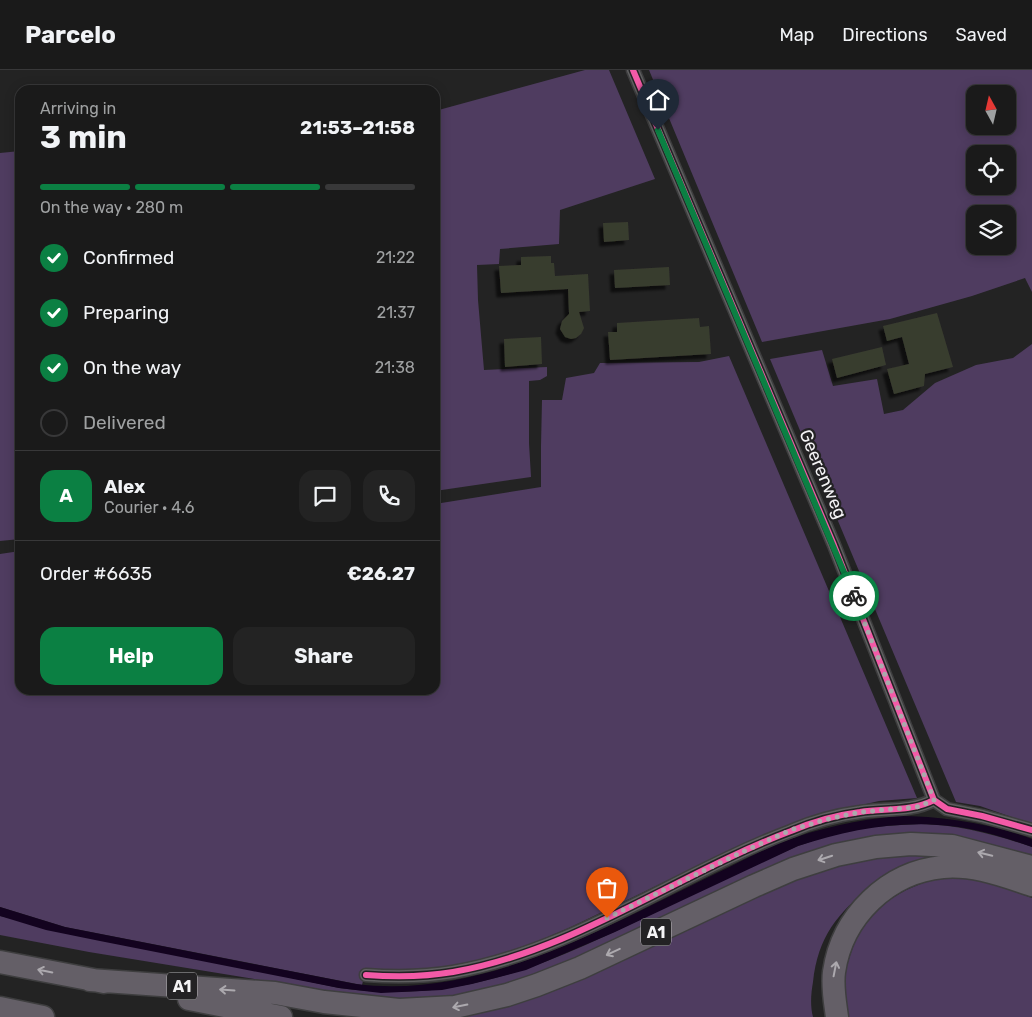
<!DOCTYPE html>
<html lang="en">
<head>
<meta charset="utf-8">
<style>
  body { margin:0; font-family:Rubik,sans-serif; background:#232323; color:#f1f3f6; height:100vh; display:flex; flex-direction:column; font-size:19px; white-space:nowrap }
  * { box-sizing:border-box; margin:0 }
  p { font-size:16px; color:#9fa1a2 }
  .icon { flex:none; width:28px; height:28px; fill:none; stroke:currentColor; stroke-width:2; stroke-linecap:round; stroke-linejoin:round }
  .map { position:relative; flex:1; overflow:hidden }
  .side { position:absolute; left:15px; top:15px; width:425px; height:610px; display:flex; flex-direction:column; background:#1a1a1a; border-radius:15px; box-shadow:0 2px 12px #0003,0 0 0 1px #383839 }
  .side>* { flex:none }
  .needle { width:32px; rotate:352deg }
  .fabs { position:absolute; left:966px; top:15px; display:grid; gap:10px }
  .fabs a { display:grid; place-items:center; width:50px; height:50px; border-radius:10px; background:#1a1a1a; box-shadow:0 2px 12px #0003,0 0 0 1px #383839; font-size:25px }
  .pin { position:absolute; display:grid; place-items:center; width:42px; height:42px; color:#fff; margin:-51px -21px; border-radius:50% 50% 50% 0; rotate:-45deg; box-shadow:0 0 5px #0007 }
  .pin .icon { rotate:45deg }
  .courier { position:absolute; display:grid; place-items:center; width:50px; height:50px; margin:-25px; border:4px solid #0b8043; border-radius:50%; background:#fff; color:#222; box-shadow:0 1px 6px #0007 }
  .overview em { font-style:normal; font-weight:700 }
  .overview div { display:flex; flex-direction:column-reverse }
  .overview { display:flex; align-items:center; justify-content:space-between; height:85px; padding:0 25px }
  h1 { font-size:32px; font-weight:700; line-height:38px }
  .bar { display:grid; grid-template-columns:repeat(4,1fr); gap:8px 5px; align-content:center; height:60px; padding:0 25px }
  .bar i { height:6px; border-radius:4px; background:#383839 }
  .bar .active { background:#0b8043 }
  .bar p { grid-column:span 4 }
  .line { display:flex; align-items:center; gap:12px; padding:0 25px; border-top:1px solid #383839 }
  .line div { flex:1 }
  .round { display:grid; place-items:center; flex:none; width:52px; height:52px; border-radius:15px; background:#232323 }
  ol { padding:0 25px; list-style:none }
  li { display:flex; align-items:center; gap:15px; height:55px }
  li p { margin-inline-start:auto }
  li .icon { padding:5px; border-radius:50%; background:#0b8043; color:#fff; stroke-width:4 }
  li:last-child { color:#9fa1a2 }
  li i { width:28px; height:28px; border:2px solid #383839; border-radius:50% }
  .cta { display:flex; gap:10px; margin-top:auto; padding:10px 25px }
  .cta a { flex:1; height:58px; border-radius:15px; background:#0b8043; color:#fff; font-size:20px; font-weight:700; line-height:58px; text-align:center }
  .cta a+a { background:#232323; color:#f1f3f6 }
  header { display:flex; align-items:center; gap:30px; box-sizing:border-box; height:70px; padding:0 25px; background:#1a1a1a; border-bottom:1px solid #383839 }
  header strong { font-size:24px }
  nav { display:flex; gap:28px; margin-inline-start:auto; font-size:18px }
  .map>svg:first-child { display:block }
</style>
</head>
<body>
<header>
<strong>Parcelo</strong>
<nav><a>Map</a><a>Directions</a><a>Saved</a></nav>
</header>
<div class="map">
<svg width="1032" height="947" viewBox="0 0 1032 947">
  <defs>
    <filter id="shadow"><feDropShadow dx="-4.5" dy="4.5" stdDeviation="1" flood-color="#0009"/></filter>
  </defs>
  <rect width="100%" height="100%" fill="#232323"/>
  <path fill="#4f3c60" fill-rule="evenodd" d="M585,0h24l46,109 -95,31 -1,34 -59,5 -1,15 -22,1 1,35 6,70 63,-3v9l-7,4 -11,1v62l2,34 -96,14v-380z
    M649,0h383v222l-7,-14 -53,18 -82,23 -128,23zM975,24h33v32h-33zM975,84h33v32h-33zM975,144h33v32h-33z
    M20,81v388l-20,2v-388z
    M1032,274v480l-52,-18 -24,-4 -186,-443 52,-9 11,36 44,-7 7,35 19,-4 32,-27 41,-18 37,-7z
    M729,286l188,442 -38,3 -39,9 -76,27 -85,38 -108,52 -56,24 -76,20 -74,2 -3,12 -297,-58 -65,-20v-353l20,-3v139h415v-186l106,-17v-41l1,-46h20l4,-22 28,-5 6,-10 99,-1z
    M921,754c39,1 75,11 111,23v11l-112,-22 -314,111 -111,42 -53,9 -55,1 -34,-4 -264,-43 -89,-17v-19l339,72c125,18 216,-27 325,-80 44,-22 89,-42 134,-62 20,-7 40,-14 61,-17 21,-3 41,-4 62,-5z
    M929,782l59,15 -116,19c-35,27 -54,51 -59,96 -2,11 -3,24 0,35h-385l411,-157z
    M965,808l26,5 41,15v119h-183c-7,-19 -6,-42 1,-61 3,-9 7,-20 11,-28 14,-24 51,-44 77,-49 9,-1 18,-1 27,-1z"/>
  <path fill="#13031f" d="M897,746c46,0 91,7 135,23v8c-26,-9 -54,-18 -82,-21 -52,-6 -103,4 -152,20l-183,86 -89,38 -54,14 -30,6 -61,3 -42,-5 -239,-47 -54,-11 -46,-14v-9l65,20 291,57c128,16 250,-58 361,-111 21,-10 43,-22 65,-31 38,-14 75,-22 115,-26z"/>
  <path fill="#393c2f" filter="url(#shadow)" d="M628,152l1,18 -25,2 -1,-19z
    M551,186v7h3l1,13 33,-2 2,37 -11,1 5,16 -3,6 -5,4 -5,1 -6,-2 -5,-8 2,-8 7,-7 -1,-25 -67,4 -2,-27 22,-1v-8z
    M669,197l1,18 -55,3 -1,-18z
    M937,243l16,54 -28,7 -1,12 -30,8 -7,-25 22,-5 -7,-27 -15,4 -4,-15z
    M699,248l1,9 9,-1 2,28 -101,6 -2,-28h9v-9z
    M541,267l1,27 -37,3 -1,-28z
    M882,277l4,18 -49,13 -5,-19z"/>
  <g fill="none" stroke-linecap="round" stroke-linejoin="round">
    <g stroke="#3e3e3f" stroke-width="15">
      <path id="minor" d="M633,0l201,475 100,255 13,9 35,7 50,14
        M366,905c29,2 58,2 87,-3 121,-21 224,-98 338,-141 21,-9 46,-16 69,-19 25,-4 51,0 74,-12"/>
    </g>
    <g stroke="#3e3e3f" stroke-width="25">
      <path id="motorway" d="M0,892l104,20
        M90,910l185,13 49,9 75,8 56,-3 52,-12 30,-10 43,-17 174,-82 39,-17 43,-14 40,-8 35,-3 41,2 80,21
        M189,929l92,18
        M0,938l43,9
        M837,947c-2,-15 -5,-30 -3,-45 8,-56 54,-100 109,-105 31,-3 61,9 89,18"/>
    </g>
    <use href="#minor" stroke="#5f5f60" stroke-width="12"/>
    <use href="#motorway" stroke="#645f67" stroke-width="22"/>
    <g stroke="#232224" stroke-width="9">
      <path id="cycleway" d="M633,0l201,475 100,255 13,9 35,7 50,14
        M366,905c29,2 58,2 87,-3 121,-21 224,-98 338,-141 21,-9 46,-16 69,-19 25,-4 51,0 74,-12"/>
    </g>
    <use href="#cycleway" stroke="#f35aa7" stroke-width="6"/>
  </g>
  <defs><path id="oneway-shaft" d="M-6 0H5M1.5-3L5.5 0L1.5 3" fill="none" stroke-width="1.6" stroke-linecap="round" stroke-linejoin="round" transform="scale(1.25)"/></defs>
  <g stroke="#aca9ae">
    <use href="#oneway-shaft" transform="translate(985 784) rotate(-166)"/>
    <use href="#oneway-shaft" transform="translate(825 788) rotate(162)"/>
    <use href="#oneway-shaft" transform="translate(613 882) rotate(155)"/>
    <use href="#oneway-shaft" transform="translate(835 899) rotate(-79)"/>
    <use href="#oneway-shaft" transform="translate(45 901) rotate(-169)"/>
    <use href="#oneway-shaft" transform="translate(227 920) rotate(-176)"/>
    <use href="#oneway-shaft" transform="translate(460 936) rotate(169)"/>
  </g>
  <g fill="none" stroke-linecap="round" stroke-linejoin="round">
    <path stroke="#abaaac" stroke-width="5" stroke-dasharray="0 9" d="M607,848l135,-66 49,-22 33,-10 36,-8 57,-5 17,-7 -80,-204"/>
    <path stroke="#0b8043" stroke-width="6" d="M658,60l196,466"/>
  </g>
  <g text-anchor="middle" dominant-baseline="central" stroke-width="4.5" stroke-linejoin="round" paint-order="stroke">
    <g fill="#232224" stroke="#b5b4b6" stroke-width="1">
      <rect x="641" y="848.5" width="30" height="27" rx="4"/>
      <rect x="167" y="902.5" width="30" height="27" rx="4"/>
    </g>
    <g font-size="16" font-weight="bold" fill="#f4f3f5">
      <text x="656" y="862">A1</text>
      <text x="182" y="916">A1</text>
    </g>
    <g font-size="18" fill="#f4f3f5" stroke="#232224">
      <text transform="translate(823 404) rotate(67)">Geerenweg</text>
    </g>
  </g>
</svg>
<div class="fabs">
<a><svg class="needle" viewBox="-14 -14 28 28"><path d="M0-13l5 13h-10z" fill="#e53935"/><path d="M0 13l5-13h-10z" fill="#9fa1a2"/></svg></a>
<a><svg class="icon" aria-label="locate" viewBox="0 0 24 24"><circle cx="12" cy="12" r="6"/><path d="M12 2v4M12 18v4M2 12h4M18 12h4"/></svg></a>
<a><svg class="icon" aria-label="layers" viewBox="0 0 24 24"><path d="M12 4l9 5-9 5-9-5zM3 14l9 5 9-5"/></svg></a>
</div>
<div class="pin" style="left:607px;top:848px;background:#ea580c"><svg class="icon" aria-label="bag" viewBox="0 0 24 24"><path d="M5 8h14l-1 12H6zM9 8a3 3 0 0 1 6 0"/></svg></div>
<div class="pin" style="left:658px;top:60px;background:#1f2937"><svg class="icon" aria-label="home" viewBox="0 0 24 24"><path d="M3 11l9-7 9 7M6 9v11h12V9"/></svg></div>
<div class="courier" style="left:854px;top:526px"><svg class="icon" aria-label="bike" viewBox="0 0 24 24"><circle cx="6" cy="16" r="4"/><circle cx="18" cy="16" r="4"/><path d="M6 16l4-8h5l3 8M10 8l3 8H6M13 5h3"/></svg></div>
<section class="side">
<div class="overview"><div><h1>3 min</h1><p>Arriving in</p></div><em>21:53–21:58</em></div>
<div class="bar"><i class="active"></i><i class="active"></i><i class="active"></i><i></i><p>On the way · 280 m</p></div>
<ol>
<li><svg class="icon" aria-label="check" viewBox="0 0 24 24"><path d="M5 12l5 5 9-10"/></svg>Confirmed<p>21:22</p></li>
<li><svg class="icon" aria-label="check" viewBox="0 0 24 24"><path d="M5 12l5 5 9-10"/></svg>Preparing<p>21:37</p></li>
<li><svg class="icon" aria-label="check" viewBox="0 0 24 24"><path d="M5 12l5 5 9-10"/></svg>On the way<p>21:38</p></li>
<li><i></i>Delivered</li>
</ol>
<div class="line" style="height:90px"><b class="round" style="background:#0b8043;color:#fff">A</b><div><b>Alex</b><p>Courier · 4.6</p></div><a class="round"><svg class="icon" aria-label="chat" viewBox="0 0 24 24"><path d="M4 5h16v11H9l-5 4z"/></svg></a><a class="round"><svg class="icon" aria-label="phone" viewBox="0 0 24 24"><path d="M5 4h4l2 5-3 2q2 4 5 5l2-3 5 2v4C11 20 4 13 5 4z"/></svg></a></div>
<div class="line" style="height:65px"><div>Order #6635</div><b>€26.27</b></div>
<div class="cta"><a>Help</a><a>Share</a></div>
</section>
</div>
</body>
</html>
